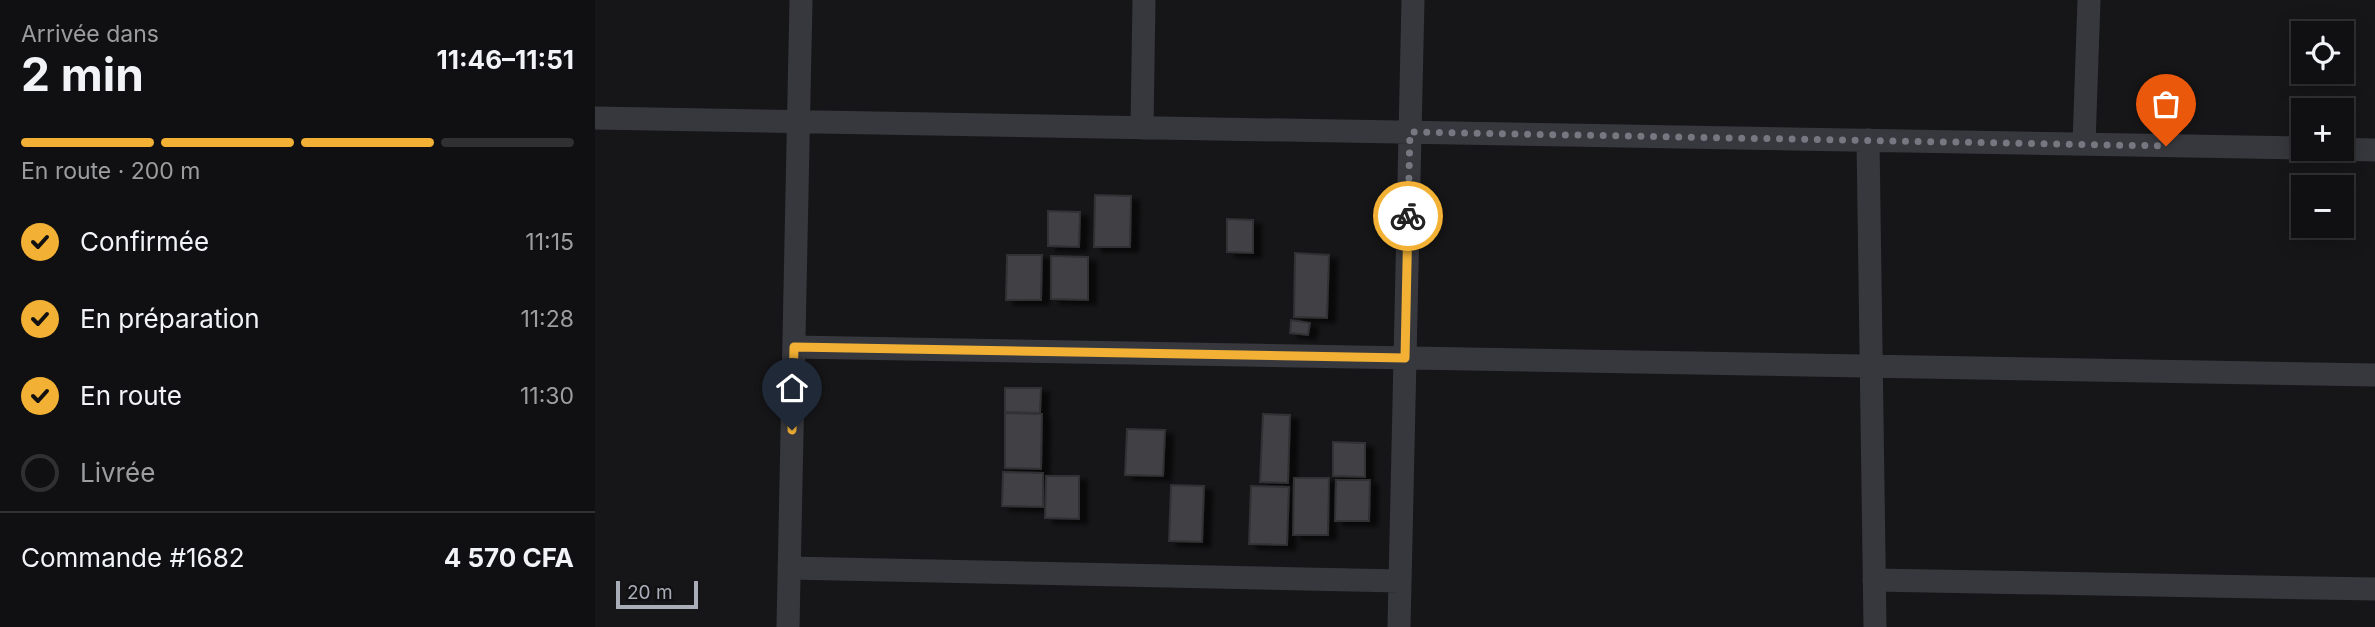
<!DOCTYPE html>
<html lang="fr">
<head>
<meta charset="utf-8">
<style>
  body { margin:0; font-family:Inter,sans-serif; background:#1e1e20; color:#f1f3f6; height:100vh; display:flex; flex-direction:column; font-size:26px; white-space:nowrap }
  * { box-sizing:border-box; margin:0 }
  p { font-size:23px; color:#9c9d9f }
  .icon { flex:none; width:38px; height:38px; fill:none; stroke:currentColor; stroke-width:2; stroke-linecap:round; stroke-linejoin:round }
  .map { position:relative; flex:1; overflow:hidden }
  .side { display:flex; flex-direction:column; background:#101012; width:595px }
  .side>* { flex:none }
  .buttons { position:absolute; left:1696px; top:21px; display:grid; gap:14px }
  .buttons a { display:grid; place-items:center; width:63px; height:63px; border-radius:0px; background:#101012; box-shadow:0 4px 18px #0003,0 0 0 2px #303032; font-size:35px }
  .scale { position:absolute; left:21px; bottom:18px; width:82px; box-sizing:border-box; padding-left:7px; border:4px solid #a8adb8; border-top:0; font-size:19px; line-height:24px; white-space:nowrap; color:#a8adb8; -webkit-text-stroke:5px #111113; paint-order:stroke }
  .pin { position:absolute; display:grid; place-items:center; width:60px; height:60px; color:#fff; margin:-72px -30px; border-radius:50% 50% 50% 0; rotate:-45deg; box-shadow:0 0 7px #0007 }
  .pin .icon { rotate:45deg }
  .courier { position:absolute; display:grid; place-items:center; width:70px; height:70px; margin:-35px; border:5px solid #f2b134; border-radius:50%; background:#fff; color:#222; box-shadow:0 2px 9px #0007 }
  .summary em { font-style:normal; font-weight:700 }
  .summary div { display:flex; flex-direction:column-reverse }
  .summary { display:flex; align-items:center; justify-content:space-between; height:119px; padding:0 21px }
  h1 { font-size:46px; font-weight:700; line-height:52px }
  .bar { display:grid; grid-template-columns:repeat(4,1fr); gap:10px 7px; align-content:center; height:84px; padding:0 21px }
  .bar i { height:9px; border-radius:5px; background:#303032 }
  .bar .on { background:#f2b134 }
  .bar p { grid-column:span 4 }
  .line { display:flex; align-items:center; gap:18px; padding:0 21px; border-top:2px solid #303032 }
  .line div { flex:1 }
  ol { padding:0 21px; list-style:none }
  li { display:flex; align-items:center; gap:21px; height:77px }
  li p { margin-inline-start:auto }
  li .icon { padding:7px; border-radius:50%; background:#f2b134; color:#111; stroke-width:4 }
  li:last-child { color:#9c9d9f }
  li i { width:38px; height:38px; border:4px solid #303032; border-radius:50% }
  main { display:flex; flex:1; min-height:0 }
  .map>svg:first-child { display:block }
</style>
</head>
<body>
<main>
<section class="side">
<div class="summary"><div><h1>2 min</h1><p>Arrivée dans</p></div><em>11:46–11:51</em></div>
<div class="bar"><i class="on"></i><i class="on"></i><i class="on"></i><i></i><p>En route · 200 m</p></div>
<ol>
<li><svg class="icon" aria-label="check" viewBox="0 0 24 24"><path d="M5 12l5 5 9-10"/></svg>Confirmée<p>11:15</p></li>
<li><svg class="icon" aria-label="check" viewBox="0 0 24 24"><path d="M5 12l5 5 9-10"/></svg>En préparation<p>11:28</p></li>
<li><svg class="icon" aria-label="check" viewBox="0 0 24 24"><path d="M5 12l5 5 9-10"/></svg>En route<p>11:30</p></li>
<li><i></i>Livrée</li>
</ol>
<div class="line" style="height:91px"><div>Commande #1682</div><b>4 570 CFA</b></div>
</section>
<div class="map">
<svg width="1780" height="627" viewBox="0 0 1780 627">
  <defs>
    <filter id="shadow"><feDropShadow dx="8" dy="4.5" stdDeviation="2" flood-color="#0009"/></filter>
  </defs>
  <rect width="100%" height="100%" fill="#161618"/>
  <path fill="#404145" stroke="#303034" stroke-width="2" filter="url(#shadow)" d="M500,195l36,1 -1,51h-36z
    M453,211l32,1 -1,35 -31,-1z
    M632,219l26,1v33l-26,-1z
    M700,253l34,2 -2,63 -33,-1z
    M412,255h35l-1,45h-35z
    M456,256l37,1v43l-37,-1z
    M696,320l19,3 -2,12 -18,-2z
    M410,388h36l-1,25 -35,-1z
    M410,413l37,1 -1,55 -36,-1z
    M668,414l27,1 -2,68 -28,-1z
    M532,429l38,1 -2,46 -38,-1z
    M738,442l32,1v34l-32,-1z
    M408,472l40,1v34l-41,-1z
    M451,476h33v43l-34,-1z
    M699,478h35l-1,57h-35z
    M741,480h34l-1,41h-34z
    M576,485l33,1 -2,56 -33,-1z
    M656,486l38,1 -2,58 -38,-1z"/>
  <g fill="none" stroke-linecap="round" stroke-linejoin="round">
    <path stroke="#37383d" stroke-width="23" d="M0,118l1708,30
      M547,128l2,-128
      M1273,140l7,487
      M1489,144l5,-144
      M1734,149l46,1
      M199,347l1581,28
      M194,568l611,13
      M1279,580l501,9
      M193,627l13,-627
      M804,627l14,-627"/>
  </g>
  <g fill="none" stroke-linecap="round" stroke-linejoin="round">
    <path stroke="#757880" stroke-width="7" stroke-dasharray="0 12.6" d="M813,216l2,-84 756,14"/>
    <path stroke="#f2b134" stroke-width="9" d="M197,430l2,-83 611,11 3,-142"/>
  </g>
</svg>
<div class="buttons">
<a><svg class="icon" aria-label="locate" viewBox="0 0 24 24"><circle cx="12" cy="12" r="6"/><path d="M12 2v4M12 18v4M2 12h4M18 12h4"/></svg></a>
<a>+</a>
<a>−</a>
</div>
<div class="scale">20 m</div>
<div class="pin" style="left:1571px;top:146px;background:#ea580c"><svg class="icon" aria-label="bag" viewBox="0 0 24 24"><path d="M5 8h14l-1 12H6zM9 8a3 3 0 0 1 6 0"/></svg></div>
<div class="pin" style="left:197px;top:430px;background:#1f2937"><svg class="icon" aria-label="home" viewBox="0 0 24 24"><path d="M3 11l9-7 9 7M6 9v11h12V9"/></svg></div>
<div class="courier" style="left:813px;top:216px"><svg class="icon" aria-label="bike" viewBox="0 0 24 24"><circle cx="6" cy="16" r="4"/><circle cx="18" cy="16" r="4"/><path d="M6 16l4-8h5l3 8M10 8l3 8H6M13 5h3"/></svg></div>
</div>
</main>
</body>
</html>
